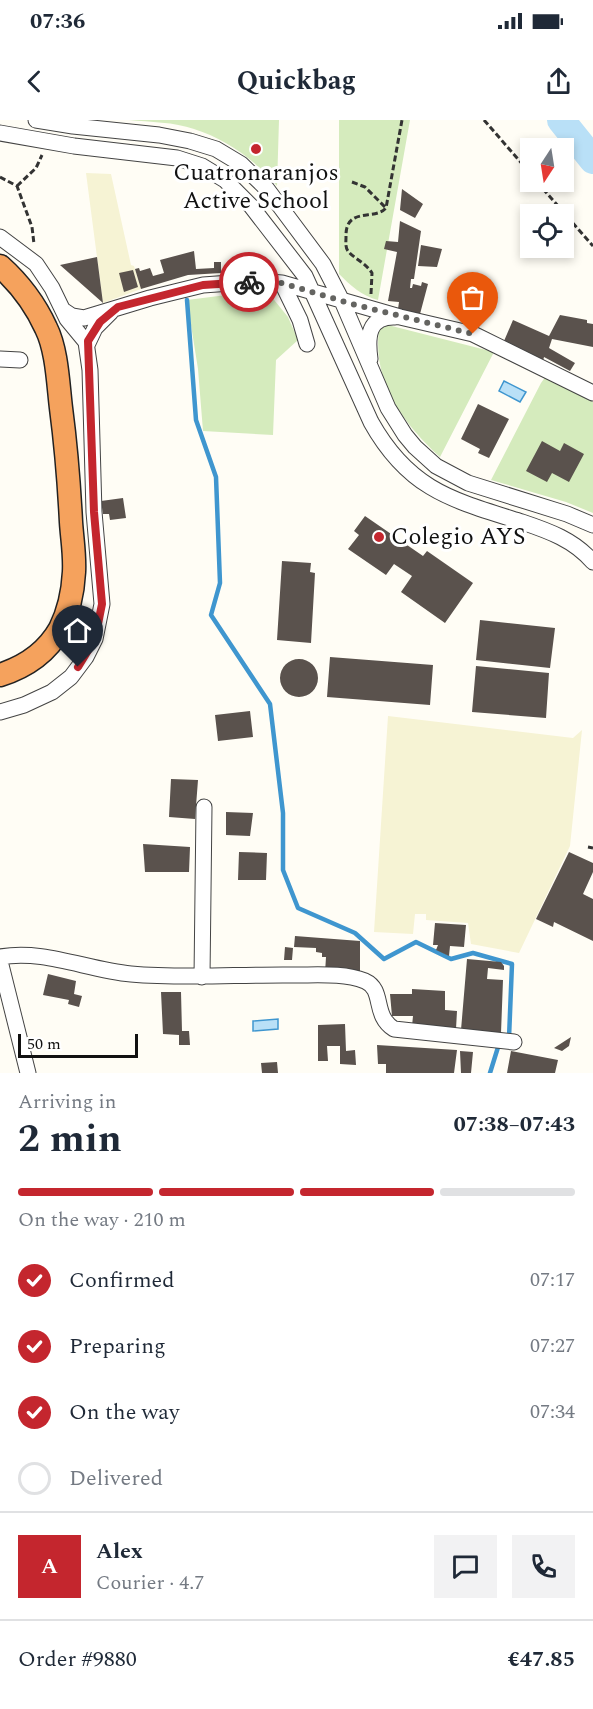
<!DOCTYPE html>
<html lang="en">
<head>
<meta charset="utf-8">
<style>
  body { margin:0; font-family:Spectral,serif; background:#f2f2f3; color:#1f2937; height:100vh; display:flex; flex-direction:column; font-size:22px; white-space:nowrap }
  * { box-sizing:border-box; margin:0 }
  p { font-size:20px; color:#747a83 }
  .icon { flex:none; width:33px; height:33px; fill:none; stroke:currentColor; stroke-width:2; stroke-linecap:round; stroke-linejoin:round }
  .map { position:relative; height:953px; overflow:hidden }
  .side { display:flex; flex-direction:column; background:#fff; flex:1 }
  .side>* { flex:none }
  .needle { width:39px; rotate:192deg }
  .controls { position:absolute; left:520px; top:18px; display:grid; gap:12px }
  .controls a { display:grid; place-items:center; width:54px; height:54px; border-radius:0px; background:#fff; box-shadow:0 3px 9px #0003; font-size:30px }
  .scale { position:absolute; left:18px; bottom:15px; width:120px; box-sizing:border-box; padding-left:6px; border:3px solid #111; border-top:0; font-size:16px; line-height:21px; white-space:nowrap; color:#111; -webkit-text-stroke:4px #fff; paint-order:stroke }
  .pin { position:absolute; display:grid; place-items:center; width:51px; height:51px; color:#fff; margin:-62px -26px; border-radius:50% 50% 50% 0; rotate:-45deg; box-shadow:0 0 6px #0007 }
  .pin .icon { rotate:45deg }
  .courier { position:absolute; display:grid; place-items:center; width:60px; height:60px; margin:-30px; border:4px solid #c4262e; border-radius:50%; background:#fff; color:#222; box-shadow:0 2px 8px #0007 }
  .headline em { font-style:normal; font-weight:700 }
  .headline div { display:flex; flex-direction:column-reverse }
  .headline { display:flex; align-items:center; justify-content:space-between; height:102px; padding:0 18px }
  h1 { font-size:39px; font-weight:700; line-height:45px }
  .bar { display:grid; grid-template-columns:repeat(4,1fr); gap:9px 6px; align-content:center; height:72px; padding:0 18px }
  .bar i { height:8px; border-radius:4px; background:#e0e1e3 }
  .bar .active { background:#c4262e }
  .bar p { grid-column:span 4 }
  .line { display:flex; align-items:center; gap:15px; padding:0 18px; border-top:2px solid #e0e1e3 }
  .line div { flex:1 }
  .round { display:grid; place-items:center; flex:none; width:63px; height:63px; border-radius:0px; background:#f2f2f3 }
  ol { padding:0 18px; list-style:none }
  li { display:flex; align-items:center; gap:18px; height:66px }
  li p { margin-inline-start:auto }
  li .icon { padding:6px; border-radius:50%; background:#c4262e; color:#fff; stroke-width:4 }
  li:last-child { color:#747a83 }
  li i { width:33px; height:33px; border:3px solid #e0e1e3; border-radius:50% }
  .status { display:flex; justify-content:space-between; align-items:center; height:42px; padding:0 30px; background:#fff; direction:ltr }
  .status svg { height:16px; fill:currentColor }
  header { display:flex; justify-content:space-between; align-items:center; height:78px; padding:0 18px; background:#fff; font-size:27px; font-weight:700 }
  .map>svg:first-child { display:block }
</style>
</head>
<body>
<div class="status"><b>07:36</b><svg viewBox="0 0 49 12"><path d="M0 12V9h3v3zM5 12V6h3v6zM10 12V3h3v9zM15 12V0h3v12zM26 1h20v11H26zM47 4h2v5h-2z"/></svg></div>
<header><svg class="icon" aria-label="back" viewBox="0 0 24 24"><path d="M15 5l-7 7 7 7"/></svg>Quickbag<svg class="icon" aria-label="share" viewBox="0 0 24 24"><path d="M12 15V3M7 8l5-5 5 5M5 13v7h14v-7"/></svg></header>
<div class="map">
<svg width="593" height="953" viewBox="0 0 593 953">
  <rect width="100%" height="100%" fill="#fffdf5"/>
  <path fill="#f6f3d4" d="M86,53l25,1 20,91 3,1 7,23 -38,14z
    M388,596l185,22 9,-8 -12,116 -51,107 -48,-9 -3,-21 -42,-3v-6h-11l-2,20 -39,-2z"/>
  <path fill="#d5ebbd" d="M129,0h150l-2,66c-22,-26 -51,-47 -83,-57 -20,-7 -44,-7 -65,-9z
    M339,0h71l-32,180c-16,-4 -28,-15 -39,-26z
    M266,170l22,27 10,23 -22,20 -3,75 -70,-4 -5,-62 -11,-69z
    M380,203l114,29 -54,105c-39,-36 -70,-78 -60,-134z
    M546,256l47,26v111l-27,-11 -75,-22 50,-97z"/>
  <path fill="#b9e0f7" stroke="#3f96cf" stroke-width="1.5" d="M504,261l22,11 -6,10 -21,-11z
    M278,899v10l-25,2v-10z"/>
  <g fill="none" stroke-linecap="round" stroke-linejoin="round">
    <path stroke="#3f96cf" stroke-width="4.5" d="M187,180l9,120 20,57 4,106 -9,32 59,89 13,109v57l15,38 57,25 29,26 32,-17 35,17 22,-6 39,11 -3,74
      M490,953l9,-29"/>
    <path stroke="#b9e0f7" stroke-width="28" d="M561,0l32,40"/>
  </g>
  <path fill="#5a524d" d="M402,69l21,15 -8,14 -15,-8z
    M400,101l21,10 -7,48h-3l-1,9h2l1,-4 8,2 1,-4 6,2 -8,30 -22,-5 1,-7 -11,-1 9,-49 -13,-3 2,-8 12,1z
    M421,125l21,4 -5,18 -19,-1z
    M194,131l2,18 18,-1v-6h7v11l-33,2 -47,14 -6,-20 4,-1 1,3 10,-3 3,8 11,-3 -4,-13z
    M97,137l6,46 -43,-38z
    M133,150l5,17 -14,5 -5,-19z
    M560,195l27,5v3l6,1v23l-41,-8 -3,9 26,15 -5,8 -26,-14 -1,4 -39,-20 9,-21 36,16z
    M478,284l31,15 -20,39 -11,-5 2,-4 -19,-10z
    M542,321l18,10 4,-8 20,11 -15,28 -17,-9 -5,9 -21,-11z
    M123,378l3,20 -16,2 -1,-6h-6l-2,-13z
    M365,396l58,40 4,-5 46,32 -28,40 -44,-31 11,-16 -18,-12 -8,11 -38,-26 11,-14 -5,-4z
    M282,441l29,2 -1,9 5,1 -4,70 -34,-3z
    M480,500l75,8 -5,40 -74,-8z
    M330,537l103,8 -3,40 -103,-8z
    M280 558a19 19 0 1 1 38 0a19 19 0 1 1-38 0Z
    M476,546l73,7 -3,45 -74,-6z
    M250,591l3,26 -35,4 -3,-26z
    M171,659l27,1 -3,39 -26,-2z
    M226,692l27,1 -3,23 -24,-1z
    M143,724l47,3 -1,25h-44z
    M239,732l28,1 -1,27h-28z
    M569,732l24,11v9l-10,22 10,5v42l-39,-19 -1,5 -17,-8z
    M435,803l31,2 -2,22 -14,-1 -1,10 -13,-6 2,-5h-5z
    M295,816l65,5v33l-35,-1 1,-16h-4v-4l-6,-1v-4l-22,-1z
    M285,827l8,1 -1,12h-8z
    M467,839l34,3 3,4v4l-16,-2 -1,11 16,1 -2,53 -40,-3z
    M48,854l28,7 -2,13 8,2 -3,11 -11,-3 1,-4 -26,-5z
    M412,869l33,2v19l12,1 -1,18 -44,-3 1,-10h-21l-2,-22h22z
    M161,872h20l1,39h7l1,14h-11v-10l-16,-1z
    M345,904l1,27 9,-1 1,15 -16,-1v-18h-13l1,15h-10v-36z
    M571,917l-2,9 -7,5 -8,-3z
    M377,925l80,5 -3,23h-68v-9h-8z
    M460,931l13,1 -2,21h-10z
    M511,931l47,9 -3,13h-48z
    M277,942l1,11h-16l-1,-10z"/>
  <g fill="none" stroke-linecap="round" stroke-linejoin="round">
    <g stroke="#444" stroke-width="17">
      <path id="minor" d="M36,0l37,6 86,9 31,6 26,8 25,15 26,25 56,75 19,37 46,107 17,27 10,12 21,19 32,17 99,31 26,11
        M0,13l74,13 103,12 25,8 23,14 26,26 54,70 66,146c38,68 81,78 151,100 27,9 52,18 71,40
        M0,117l36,27 16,24 15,31 19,23 4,28 4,142 8,92 -7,35 -9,18 -15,20 -19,15 -28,13 -24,7
        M282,163l18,37 7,24
        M63,190l9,6 12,2 66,-20 53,-13 55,-4 24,2 118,34 73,17 120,59
        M87,225l8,-17 16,-16
        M0,239l20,1
        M370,239c-3,-22 -2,-43 25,-42
        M0,837c44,-8 87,13 131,17 55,5 110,0 165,1 23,0 48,-2 69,6 20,9 7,34 29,48l120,13
        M0,841l28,112
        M202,857l2,-170"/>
    </g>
    <g stroke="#222" stroke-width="25">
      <path id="highway" d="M0,146c19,17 35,38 46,62 11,22 12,55 15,80 5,38 8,75 10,114 1,16 4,33 3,50 -1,19 -5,39 -14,57 -13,23 -35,38 -60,46"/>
    </g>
    <path stroke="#333" stroke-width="3" stroke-dasharray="6 3" stroke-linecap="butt" d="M484,0l47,54
      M0,57l17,9 15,41 2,17
      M352,62l13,5 21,21
      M537,62l56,64
      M17,66l19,-18 6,-13
      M371,174l1,-21c-7,-11 -19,-15 -24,-22 -3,-4 -2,-9 -2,-14 -1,-31 29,-16 40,-29l16,-88
      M588,727l5,1"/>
    <use href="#minor" stroke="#fff" stroke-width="15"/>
    <use href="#highway" stroke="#f5a25d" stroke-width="22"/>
  </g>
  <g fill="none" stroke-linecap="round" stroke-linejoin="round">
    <path stroke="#646461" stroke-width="6" stroke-dasharray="0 10.8" d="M249,162l33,1 70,21 121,30"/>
    <path stroke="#c4262e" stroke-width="8" d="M78,547l17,-28 7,-35 -8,-92 -6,-171 12,-19 18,-15 85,-22 46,-3"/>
  </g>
  <g fill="#c4262e" stroke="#fff" stroke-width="2">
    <circle cx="256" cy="29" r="6"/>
    <circle cx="379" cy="417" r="6"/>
  </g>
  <g text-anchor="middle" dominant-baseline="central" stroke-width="6" stroke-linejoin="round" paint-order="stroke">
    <g font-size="24" fill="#111" stroke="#fff">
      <text x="256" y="53">Cuatronaranjos<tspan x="256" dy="28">Active School</tspan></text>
      <text x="391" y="417" text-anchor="start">Colegio AYS</text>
    </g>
  </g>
</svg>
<div class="controls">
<a><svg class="needle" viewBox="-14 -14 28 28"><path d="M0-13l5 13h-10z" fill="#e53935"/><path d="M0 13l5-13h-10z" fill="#747a83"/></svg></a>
<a><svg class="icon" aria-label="locate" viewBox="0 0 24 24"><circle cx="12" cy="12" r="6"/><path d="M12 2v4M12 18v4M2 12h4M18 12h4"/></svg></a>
</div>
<div class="scale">50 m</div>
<div class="pin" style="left:473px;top:214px;background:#ea580c"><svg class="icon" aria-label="bag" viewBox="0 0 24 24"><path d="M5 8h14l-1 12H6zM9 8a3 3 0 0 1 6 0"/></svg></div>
<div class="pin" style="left:78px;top:547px;background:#1f2937"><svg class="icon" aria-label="home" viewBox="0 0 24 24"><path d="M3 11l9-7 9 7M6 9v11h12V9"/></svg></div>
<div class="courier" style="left:249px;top:162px"><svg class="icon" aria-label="bike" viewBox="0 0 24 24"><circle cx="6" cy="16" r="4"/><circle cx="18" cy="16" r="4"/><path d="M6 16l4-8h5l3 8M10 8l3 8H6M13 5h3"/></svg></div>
</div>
<section class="side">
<div class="headline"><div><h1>2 min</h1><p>Arriving in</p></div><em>07:38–07:43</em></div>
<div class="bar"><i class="active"></i><i class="active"></i><i class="active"></i><i></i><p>On the way · 210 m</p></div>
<ol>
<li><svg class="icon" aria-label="check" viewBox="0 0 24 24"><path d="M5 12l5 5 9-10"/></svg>Confirmed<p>07:17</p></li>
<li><svg class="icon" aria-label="check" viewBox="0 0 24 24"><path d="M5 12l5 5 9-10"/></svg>Preparing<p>07:27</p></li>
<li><svg class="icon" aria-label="check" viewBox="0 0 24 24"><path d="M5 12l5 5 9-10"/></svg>On the way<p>07:34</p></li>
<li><i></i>Delivered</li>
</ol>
<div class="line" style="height:108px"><b class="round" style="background:#c4262e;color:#fff">A</b><div><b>Alex</b><p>Courier · 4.7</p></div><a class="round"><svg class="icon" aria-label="chat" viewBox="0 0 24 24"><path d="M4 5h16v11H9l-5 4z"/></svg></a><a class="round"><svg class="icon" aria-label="phone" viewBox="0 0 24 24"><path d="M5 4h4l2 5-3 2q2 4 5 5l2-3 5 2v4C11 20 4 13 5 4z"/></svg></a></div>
<div class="line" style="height:78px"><div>Order #9880</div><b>€47.85</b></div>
</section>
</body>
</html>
